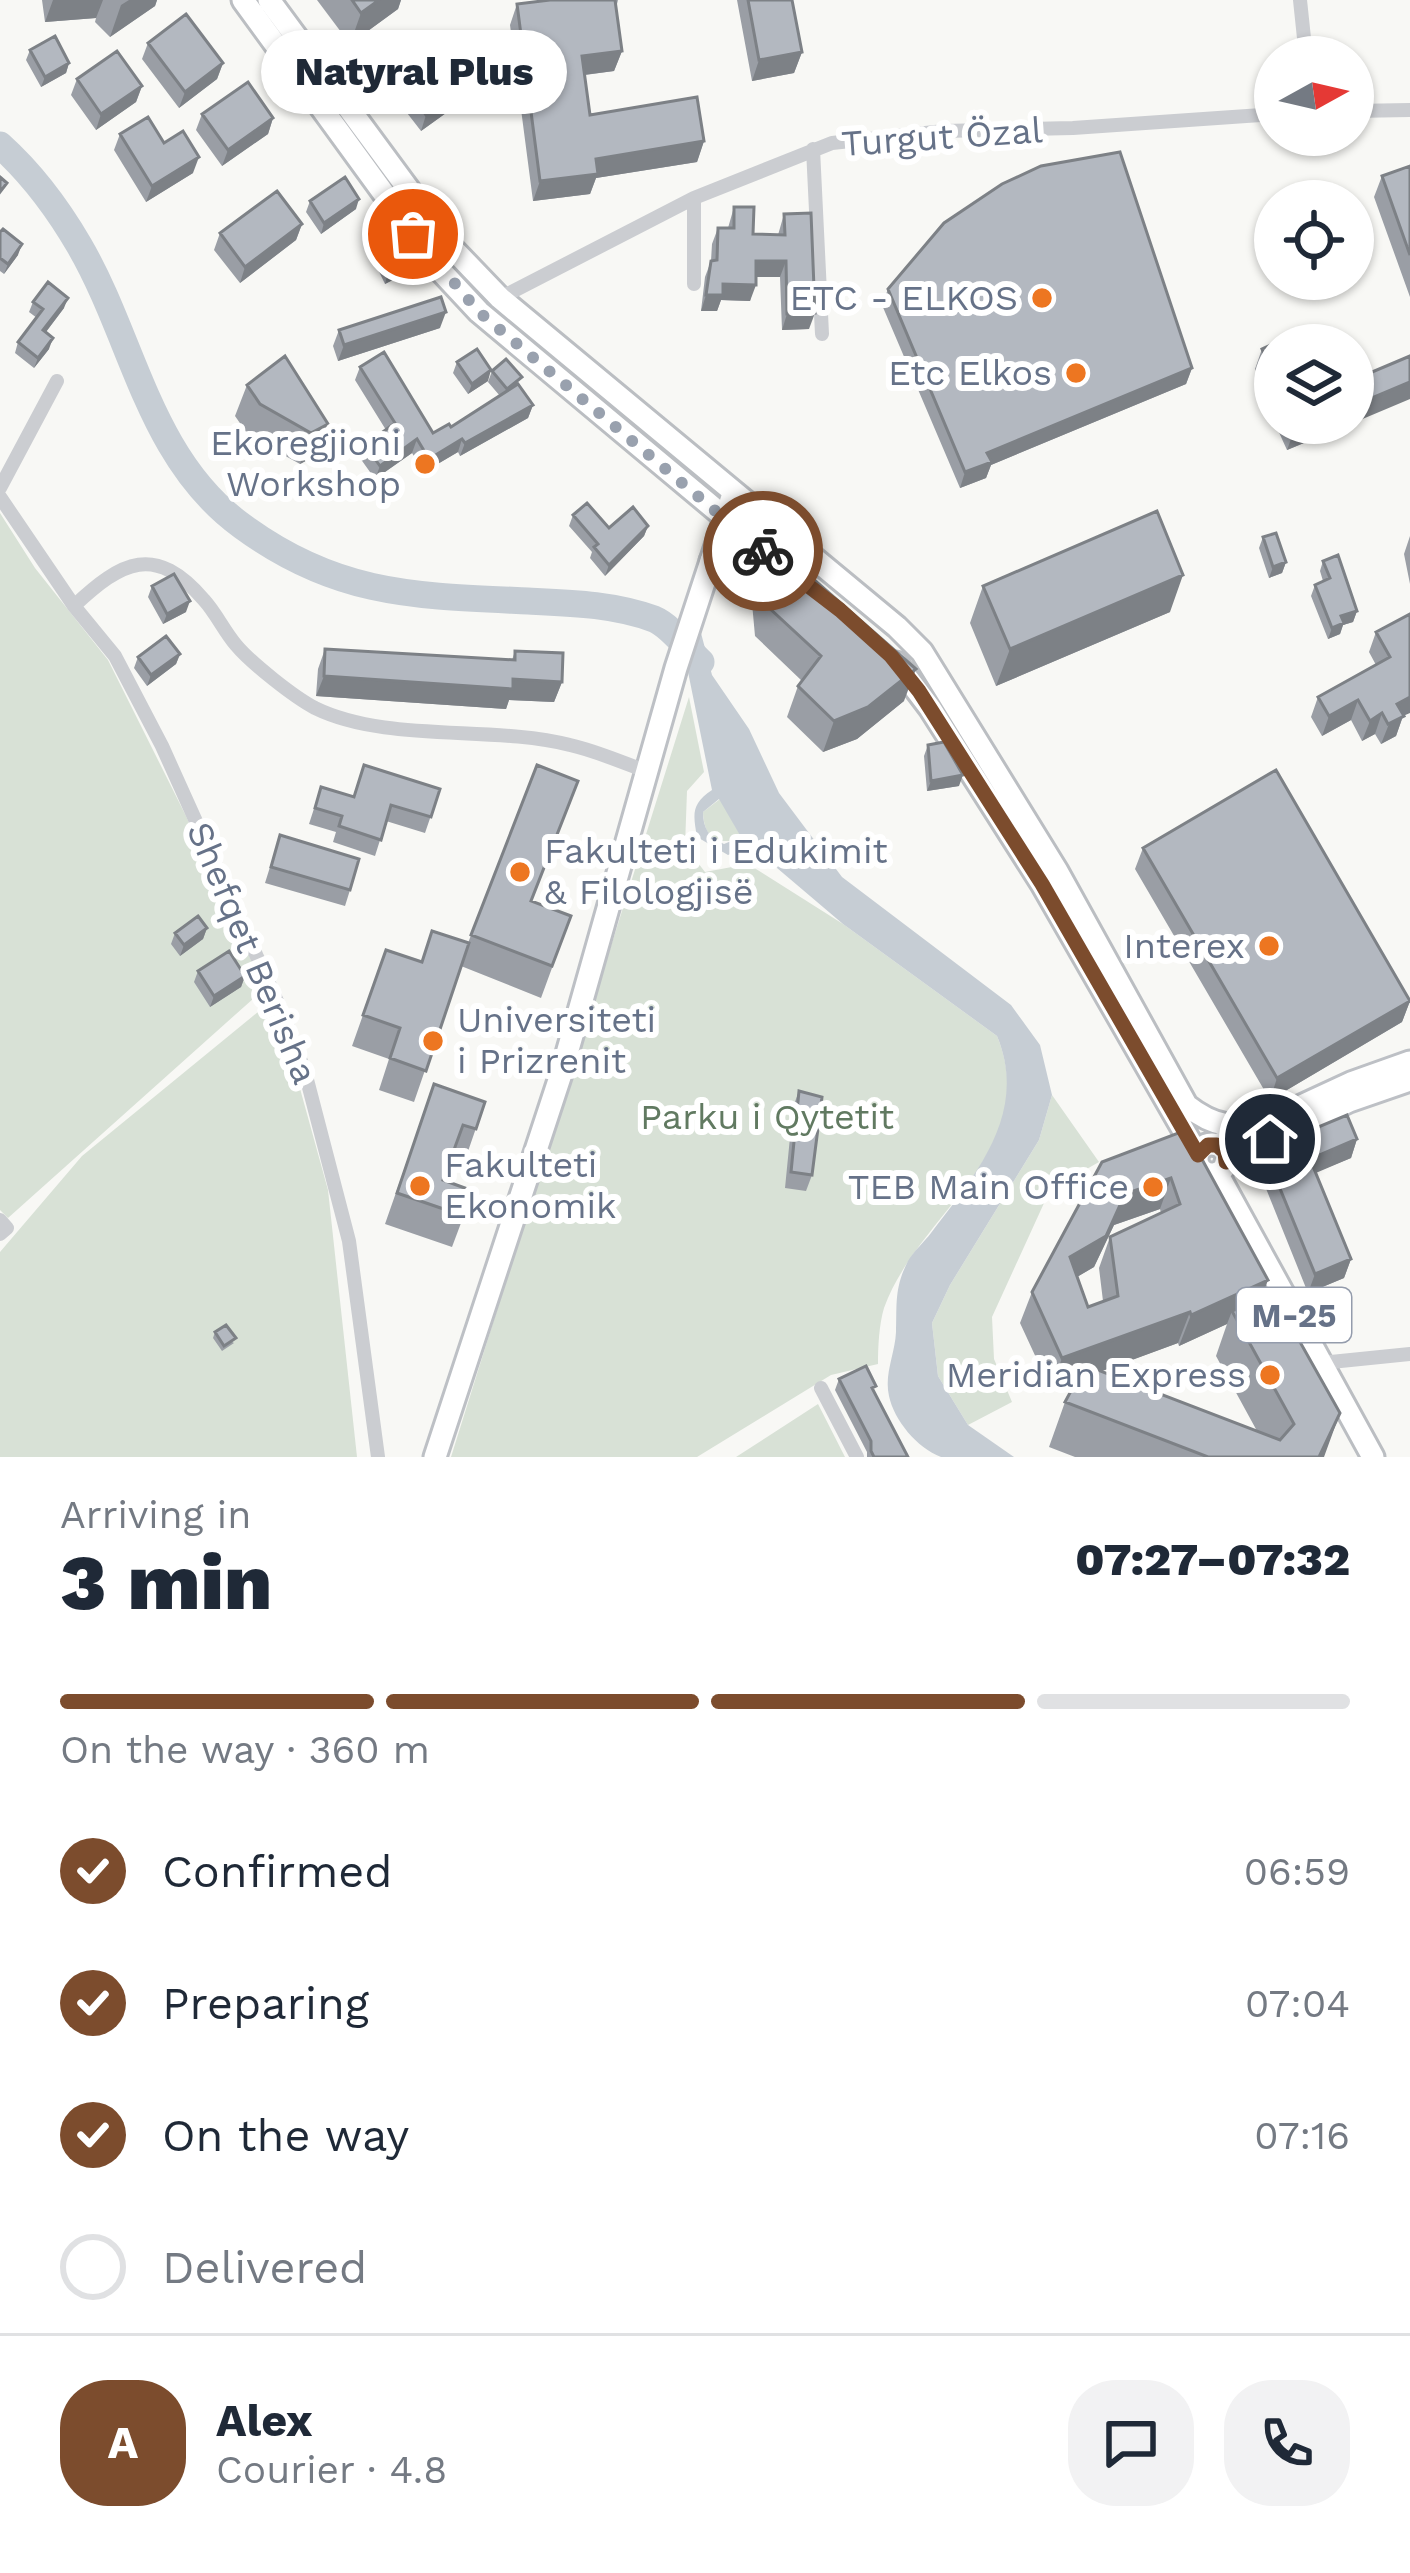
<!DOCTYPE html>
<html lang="en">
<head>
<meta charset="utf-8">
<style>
  body { margin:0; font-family:"Work Sans",sans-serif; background:#f2f2f3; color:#1f2937; height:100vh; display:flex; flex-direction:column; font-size:45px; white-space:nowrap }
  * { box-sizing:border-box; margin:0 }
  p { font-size:39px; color:#747a83 }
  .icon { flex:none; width:66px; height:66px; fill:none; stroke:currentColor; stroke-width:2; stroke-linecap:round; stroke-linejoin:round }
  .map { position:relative; height:1457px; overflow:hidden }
  .side { display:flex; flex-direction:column; background:#fff; flex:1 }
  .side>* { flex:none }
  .needle { width:78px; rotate:82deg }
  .tools { position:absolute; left:1254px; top:36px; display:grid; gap:24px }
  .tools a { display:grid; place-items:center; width:120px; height:120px; border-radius:50%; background:#fff; box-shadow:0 3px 9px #0004; font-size:60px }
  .pin { position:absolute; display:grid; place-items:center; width:102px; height:102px; color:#fff; margin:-51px; border:6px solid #fff; border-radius:50%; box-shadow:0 3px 12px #0007 }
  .courier { position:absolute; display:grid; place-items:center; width:120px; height:120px; margin:-60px; border:9px solid #7c4c2d; border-radius:50%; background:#fff; color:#222; box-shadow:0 3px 15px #0007 }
  .bubble { position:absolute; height:84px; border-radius:42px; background:#fff; box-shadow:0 3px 9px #0004; font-size:39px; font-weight:800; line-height:84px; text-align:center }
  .headline em { font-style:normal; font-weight:800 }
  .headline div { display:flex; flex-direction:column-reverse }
  .headline { display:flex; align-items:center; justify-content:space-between; height:204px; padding:0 60px }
  h1 { font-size:78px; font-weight:800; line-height:90px }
  .bar { display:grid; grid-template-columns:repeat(4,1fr); gap:18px 12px; align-content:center; height:144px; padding:0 60px }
  .bar i { height:15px; border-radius:9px; background:#e0e1e3 }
  .bar .on { background:#7c4c2d }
  .bar p { grid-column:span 4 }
  .line { display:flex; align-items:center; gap:30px; padding:0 60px; border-top:3px solid #e0e1e3 }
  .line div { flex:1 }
  .round { display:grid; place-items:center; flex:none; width:126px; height:126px; border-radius:48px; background:#f2f2f3 }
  ol { padding:0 60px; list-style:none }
  li { display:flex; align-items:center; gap:36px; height:132px }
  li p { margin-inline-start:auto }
  li .icon { padding:12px; border-radius:50%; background:#7c4c2d; color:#fff; stroke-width:4 }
  li:last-child { color:#747a83 }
  li i { width:66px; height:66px; border:6px solid #e0e1e3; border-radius:50% }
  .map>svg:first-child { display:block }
</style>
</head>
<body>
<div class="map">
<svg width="1410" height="1457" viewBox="0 0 1410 1457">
  <rect width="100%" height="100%" fill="#f8f8f5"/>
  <path fill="#d8e1d6" d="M0,513l35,55 73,92 78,156 78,173 -256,229 -8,-8z
    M689,697l15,75 -17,19 -2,55 20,26 43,-8 95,60 154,112c47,115 -79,177 -113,272 -5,17 -6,39 -6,56l-47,11 -134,82h-246z
    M720,799l22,39c-24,8 -38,1 -39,-26z
    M275,998l53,192 29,267h-357v-205l82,-96z
    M1052,1095l47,67 -49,28 -58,127 2,42 18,43 -44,23 -30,-49 -6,-53 18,-38 89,-145z
    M818,1404l27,53h-109z"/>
  <path fill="#c6cdd4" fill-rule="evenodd" d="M701,633l11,42 37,54 30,64 63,84 169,128 29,40 12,50 -13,45 -89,145 -18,38 6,53 30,49 46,32c-18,0 -57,0 -73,0 -24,-9 -47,-37 -52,-61 -5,-22 6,-42 7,-64 1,-27 -2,-44 12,-71 6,-10 16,-19 23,-28 45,-59 98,-120 66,-197l-154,-112 -92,-78 -23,9 -31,-18c-4,-23 -6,-33 15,-47l-25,-123zM719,799l22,38 -17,7c-15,-6 -21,-16 -21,-32z"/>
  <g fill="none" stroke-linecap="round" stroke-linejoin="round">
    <path stroke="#c6cdd4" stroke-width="27" d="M0,145c30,27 58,64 79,100 55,94 69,213 163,281 95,70 174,70 286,75 42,2 85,3 126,18 17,7 33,30 47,43"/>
    <g stroke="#bdc0c5" stroke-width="27">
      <path id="secondary" d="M1217,1145l134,-62 59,-21
        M1226,1162l123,-61 61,-21
        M435,1457l127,-386 114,-403 57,-174"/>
    </g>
    <g stroke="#bbbec2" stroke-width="27">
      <path id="primary" d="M243,0l195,268 41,44 316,264
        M269,0l182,247 49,51 397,329 25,25 135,219 131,237
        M711,561l13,-13 23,-10
        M896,663l34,45 112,176 154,268
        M1186,1105c29,23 49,24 84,16
        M1197 1159a15 15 0 1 1 30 0a15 15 0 1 1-30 0Z
        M1217,1173l156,284"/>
    </g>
    <path stroke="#cbcdd1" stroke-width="14" d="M1300,0l6,57
      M1353,111l57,-1
      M813,149l9,185
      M694,198v86
      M500,298l194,-100 138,-55 112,-12 129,-3 202,-14
      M0,488l57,-107
      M0,497l74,109 41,50 47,90 123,273 20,53 44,169 29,216
      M74,606c48,-45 81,-63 130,-6 12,13 20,31 32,45 15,18 58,52 79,63 71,35 178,17 255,37 27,6 53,18 79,27
      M0,1220l7,8 -7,6
      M1321,1363l89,-9
      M821,1388l36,69"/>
    <use href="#secondary" stroke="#fff" stroke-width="21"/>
    <use href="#primary" stroke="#fff" stroke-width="21"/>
  </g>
  <path fill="#9a9ea5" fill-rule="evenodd" d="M42,0h115l-2,6 -45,31 -15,-15 1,-4 -51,4z
    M317,0h84l-3,9 -48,35z
    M618,0l-2,8 6,43 -8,20 -29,4 5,40 114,26 -7,21 -101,16 -6,16 -57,7 -23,-176 7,-21z
    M737,0h55l10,52 -8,21 -42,8z
    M148,43l75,20 -6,16 -38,29 -37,-49z
    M30,50l39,13 -3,10 -25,14 -15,-27z
    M77,79l65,7 -6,16 -40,28 -25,-35z
    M477,79l-6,16 -50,36 -24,-31 6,-16z
    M202,114l71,4 -5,16 -46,32 -26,-36z
    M120,134l44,9 29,30 -47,29 -32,-52z
    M1410,166v131l-36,-100 8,-21z
    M310,201l46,8 -35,25 -15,-22z
    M734,207l19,27 25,1 6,-21 25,115 -27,1 -2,-53h-24l-6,24 -29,-1 -4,11h-16l4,-34 6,-16 1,-17 6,-16h10z
    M302,224l-6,16 -56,43 -26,-33 6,-17z
    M0,232l18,23 -14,19 -4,-3z
    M373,240l44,18 -3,11 -29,15 -16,-33z
    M888,289l304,79 -6,16 -195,81 -5,13 -26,10 -78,-183z
    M33,302l31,6 -18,24 3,17 -15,19 -19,-15 3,-11 19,-24 -8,-6z
    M440,328l-102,33 -5,-15 6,-16z
    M1275,345v68l-20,-44 7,-20z
    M457,362l31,19 -20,13 -15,-21z
    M360,367l73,66 18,-6 49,-31 -12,-14 4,-11 27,14 14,20 -5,13 -68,38 -2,-4 -34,20 -12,-19 -37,26 -15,-21 5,-13 21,-15 -31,-50z
    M247,385l81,39 -11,31 -17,9 -51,-28 -14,-20z
    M1279,423h73l-65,27 -10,-22z
    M573,515l36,13 39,-2 -4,10 -39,40 -15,-18 2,-6 -23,-26z
    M1410,536v48l-6,-30z
    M1263,537l23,25 -4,11 -13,5 -10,-30z
    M1323,561l34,50 -4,11 -10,3 -3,9 -12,5 -17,-43 4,-11 8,-4 -3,-10z
    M763,571l141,130 -47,38 -34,13 -36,-35 11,-31 4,-5 -47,-45 -3,-33z
    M152,586l34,26 -23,12 -15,-27z
    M983,586l187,26 -174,74 -26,-63z
    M1410,614l-7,102 -7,20 -15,8 -6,-10 -13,7 -11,-21 -29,16 -11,-19 7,-20 58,-32 -7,-13 7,-20z
    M325,649l187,11 3,-9 47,31 -8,20 -45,-2 -3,9 -190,-13 2,-27z
    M180,654l-4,10 -29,22 -13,-18 4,-11z
    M928,745l31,41 -32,5 -3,-35z
    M537,765l-5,136 39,15 -30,82 -80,-32 -47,136 -35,-12 10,-31 -37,-13 34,-96 35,12 47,-19z
    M321,787l32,10 87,-8 -15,44 -39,-12 -11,35 -42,-14 3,-10 -27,-8z
    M280,835l70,55 -5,16 -80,-23z
    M1143,848l267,153 -8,21 -132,78 -135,-231z
    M207,928l-4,11 -23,17 -9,-12 4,-11z
    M198,971l47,5 -4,11 -31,20 -16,-25z
    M434,1084l51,18 -20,58 -13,-4 -9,24 30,11 -21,56 -67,-23z
    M799,1091l13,84 -6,16 -21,-3 8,-81z
    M1186,1130l75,169 63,158h-249l-26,-10 16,-45 12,-22 -26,10 -31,-67 12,-31zM1160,1209l1,4 -51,24 -11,31 4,33 -15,6 -11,-30 17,-10 20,-42zM1227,1324l-11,32 41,75 -156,-60 77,-28 1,3z
    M1311,1130l46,9 -6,19 -35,14 35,87 -7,19 -36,15 -47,-117 6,-19 41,-17z
    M215,1332l19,11 -12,8 -9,-13z
    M839,1379l35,14 34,64h-41v-5l-32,-62z"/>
  <path fill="#7d8186" d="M53,0h50l-7,18 -51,4z
    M129,0h28l-2,6 -45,31 11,-32z
    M379,0h22l-3,9 -48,35 11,-31z
    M622,51l-8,20 -39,5 7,-20z
    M802,52l-8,21 -42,8 7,-21z
    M69,63l-3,10 -25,14 4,-10z
    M223,63l-6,16 -38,29 6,-16z
    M477,79l-6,16 -50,36 5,-16z
    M142,86l-6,16 -40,28 5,-16z
    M273,118l-5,16 -46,32 6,-16z
    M704,141l-7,21 -101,16 -6,16 -57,7 7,-20 56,-22z
    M199,157l-6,16 -47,29 6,-16z
    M359,199l-3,10 -35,25 3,-11z
    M302,224l-6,16 -56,43 5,-16z
    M22,244l-4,11 -14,19 4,-10z
    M417,258l-3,11 -29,15 3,-11z
    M756,261h30l-6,16h-30z
    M723,284l33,1 -6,16 -29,-1 -4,11h-16l5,-16z
    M68,298l-4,10 -25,33 4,-11z
    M446,312l-6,16 -102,33 6,-16z
    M815,313l-6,16 -27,1 5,-16z
    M53,338l-4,11 -15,19 4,-10z
    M1192,368l-6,16 -195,81 -5,13 -26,10 5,-16 22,-19z
    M491,370l-3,11 -20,13 4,-10z
    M1410,382v17l-57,24v-17z
    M533,405l-5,13 -68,38 5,-13z
    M1313,423h39l-65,27 7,-19z
    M328,424l-11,31 -17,9 11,-31z
    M417,439l-5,14 -37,26 5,-13z
    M462,439l-4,13 -34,20 5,-13z
    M648,526l-4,10 -39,40 4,-11z
    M1286,562l-4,11 -13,5 4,-11z
    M1183,575l-13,37 -174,74 14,-37z
    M190,601l-4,11 -23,12 4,-10z
    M1357,611l-4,11 -10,3 -3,9 -12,5 4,-11 9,-12z
    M180,654l-4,10 -29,22 4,-11z
    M916,669l-12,32 -47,38 -34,13 11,-31z
    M324,676l189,3 49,3 -8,20 -45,-2 -3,9 -190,-13z
    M1410,697v16l-7,3 -7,20 -15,8 16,-40z
    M1358,700l-7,20 -29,16 7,-20z
    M1382,713l-7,21 -13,7 8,-20z
    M963,775l-4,11 -32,5 4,-10z
    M207,928l-4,11 -23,17 4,-11z
    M245,976l-4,11 -31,20 4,-11z
    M1410,1001l-8,21 -132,78 7,-22z
    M1357,1139l-6,19 -47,20 6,-19z
    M1171,1178l-11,31 -46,16 -20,42 -36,21 12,-31 55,-63z
    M1351,1259l-7,19 -36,15 7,-19z
    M1268,1280l-11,31h-25l-5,13 -48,22 12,-31z
    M1190,1312l-12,31 -127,47 11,-32z
    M1340,1413l-16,44h-5z"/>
  <path fill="#b3b8c0" stroke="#7d8186" stroke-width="3" fill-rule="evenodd" d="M352,0h27l-18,13z
    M550,0h65l7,51 -40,5 8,59 107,-18 7,44 -108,18 2,15 -58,7 -23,-177z
    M748,0h44l10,52 -43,8z
    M186,14l37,49 -38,29 -37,-49z
    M55,36l14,27 -24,14 -15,-27z
    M452,48l24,9 1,22 -51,36 -23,-31z
    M117,51l25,35 -41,28 -24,-35z
    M248,82l25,36 -45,32 -26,-36z
    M148,117l16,26 19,-12 16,26 -47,29 -32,-52z
    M1120,152l72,216 -205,85 5,9 -27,10 -77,-183 56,-66 58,-39 39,-18z
    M1410,166v89l-28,-79z
    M0,177l7,6 -7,9z
    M345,177l14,22 -35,24 -14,-22z
    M277,191l25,33 -57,43 -25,-34z
    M734,207h20l-1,27 32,1 -1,-21 27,-1 4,100 -28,1 -1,-53h-30v24l-33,-1v11h-17l5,-34 6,-1 1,-32h16z
    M394,227l23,31 -29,15 -15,-33z
    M3,229l19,15 -14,20 -8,-6v-26z
    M48,282l20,16 -25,32 10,8 -15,20 -20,-16 25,-33 -10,-7z
    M441,297l5,15 -102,33 -5,-15z
    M1291,336l4,9h-20v33l-13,-29z
    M477,349l14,21 -19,14 -15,-22z
    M384,352l49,81 16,-9 2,3 67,-43 15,21 -68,38 -3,-4 -33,20 -12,-20 -37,27 -15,-21 30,-22 -35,-56z
    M285,356l43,68 -17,9 -51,-29 -13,-19z
    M1410,356v26l-57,24v-26z
    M506,359l16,18 -15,12 -15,-18z
    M1291,423h22l-19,8z
    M587,503l22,25 24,-21 15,19 -39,39 -15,-18 4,-3 -25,-29z
    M1157,511l26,64 -173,74 -27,-63z
    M1276,533l10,29 -13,5 -10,-30z
    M780,550l136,119 -48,38 -34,14 -36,-35 23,-30 -55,-51 -3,-34z
    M1338,555l19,56 -16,5 3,7 -12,5 -17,-43 15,-7 -7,-17z
    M174,574l16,27 -23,13 -15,-28z
    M1410,614v83l-13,7 7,12 -16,8 -6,-11 -12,8 -12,-21 -29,16 -11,-19 72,-40 -14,-25z
    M166,636l14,18 -29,21 -13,-18z
    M325,649l190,11v-9l48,2 -1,29 -49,-3v10l-189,-13z
    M944,742l19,33 -32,6 -3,-36z
    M364,765l76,24 -9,28 -40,-12 -10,35 -42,-14 3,-10 -27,-8 6,-21 33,10z
    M537,765l41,16 -47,120 40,15 -19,50 -81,-31z
    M1276,770l134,231 -133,77 -134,-230z
    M280,835l79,24 -9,31 -79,-23z
    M198,916l9,12 -23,17 -9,-12z
    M432,931l37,12 -43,128 -36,-13 10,-30 -37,-13 23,-65 36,12z
    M229,951l16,25 -31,20 -16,-25z
    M434,1084l51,18 -9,27 -13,-4 -20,55 30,11 -9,25 -67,-23z
    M799,1091l23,6 -10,78 -21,-3z
    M1347,1115l10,24 -47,20 41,100 -36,15 -48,-117 47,-20 -3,-7z
    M1186,1130l82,150 -77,35 -1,-3 -128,46 -30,-66 70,-130zM1171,1178l9,26 -70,33 8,59 -30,11 -18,-50 36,-21 19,-42z
    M1273,1294l67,119 -21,44h-111l-143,-55 20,-37 195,75 14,-16 -62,-113z
    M226,1325l10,13 -12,8 -9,-14z
    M866,1366l10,20 -4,2 36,69h-34l-3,-6v-10l-32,-62z"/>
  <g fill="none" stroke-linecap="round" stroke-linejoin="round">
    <path stroke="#99a1ae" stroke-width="12" stroke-dasharray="0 21.6" d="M413,234l66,78 284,239"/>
    <path stroke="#7c4c2d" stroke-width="15" d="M763,551l77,59 51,46 28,35 123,193 156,271 10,-10h9l8,7 1,10 44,-23"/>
  </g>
  <g fill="#ed7621" stroke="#fff" stroke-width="4.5">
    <circle cx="1042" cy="298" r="12"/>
    <circle cx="1076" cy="373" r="12"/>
    <circle cx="425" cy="464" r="12"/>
    <circle cx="520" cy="872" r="12"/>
    <circle cx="1269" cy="946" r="12"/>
    <circle cx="433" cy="1041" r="12"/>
    <circle cx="420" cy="1186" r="12"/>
    <circle cx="1153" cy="1187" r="12"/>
    <circle cx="1270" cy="1375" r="12"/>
  </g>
  <g text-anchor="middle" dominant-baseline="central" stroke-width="12" stroke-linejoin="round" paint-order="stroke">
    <rect fill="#fff" stroke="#949cac" stroke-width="3" x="1237" y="1288" width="114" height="54" rx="9"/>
    <g font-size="33" font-weight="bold" fill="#667288">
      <text x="1294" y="1315">M-25</text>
    </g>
    <g font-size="36" fill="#667288" stroke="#fff">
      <text transform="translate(942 137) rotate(-4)">Turgut Özal</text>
      <text transform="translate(252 953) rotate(67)">Shefqet Berisha</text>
    </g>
    <g font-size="36" fill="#667288" stroke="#fff" text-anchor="end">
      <text x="1018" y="298">ETC - ELKOS</text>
      <text x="1052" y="373">Etc Elkos</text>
      <text x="401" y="443">Ekoregjioni<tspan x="401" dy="41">Workshop</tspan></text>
      <text x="544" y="851" text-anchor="start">Fakulteti i Edukimit<tspan x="544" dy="41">&amp; Filologjisë</tspan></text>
      <text x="1245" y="946">Interex</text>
      <text x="457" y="1020" text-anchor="start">Universiteti<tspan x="457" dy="41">i Prizrenit</tspan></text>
      <text x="444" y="1165" text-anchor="start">Fakulteti<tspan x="444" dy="41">Ekonomik</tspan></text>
      <text x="1129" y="1187">TEB Main Office</text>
      <text x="1246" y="1375">Meridian Express</text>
    </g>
    <g font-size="36" fill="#617a61" stroke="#fff">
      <text x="767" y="1117">Parku i Qytetit</text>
    </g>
  </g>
</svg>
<div class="tools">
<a><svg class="needle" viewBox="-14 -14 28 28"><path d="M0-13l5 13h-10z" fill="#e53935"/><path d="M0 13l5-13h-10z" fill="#747a83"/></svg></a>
<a><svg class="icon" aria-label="locate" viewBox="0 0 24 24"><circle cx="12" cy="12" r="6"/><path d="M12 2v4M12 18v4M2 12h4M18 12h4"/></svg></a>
<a><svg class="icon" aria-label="layers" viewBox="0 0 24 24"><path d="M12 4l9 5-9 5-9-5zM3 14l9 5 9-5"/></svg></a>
</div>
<div class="pin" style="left:413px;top:234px;background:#ea580c"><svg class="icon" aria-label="bag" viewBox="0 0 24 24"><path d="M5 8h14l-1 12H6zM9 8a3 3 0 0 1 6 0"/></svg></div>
<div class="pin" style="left:1270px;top:1139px;background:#1f2937"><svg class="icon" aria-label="home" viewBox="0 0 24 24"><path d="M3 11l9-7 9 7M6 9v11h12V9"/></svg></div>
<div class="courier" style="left:763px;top:551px"><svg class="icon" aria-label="bike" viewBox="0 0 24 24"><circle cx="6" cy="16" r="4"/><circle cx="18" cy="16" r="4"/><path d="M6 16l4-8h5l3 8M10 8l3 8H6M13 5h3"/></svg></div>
<div class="bubble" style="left:261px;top:30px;width:306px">Natyral Plus</div>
</div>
<section class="side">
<div class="headline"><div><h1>3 min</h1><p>Arriving in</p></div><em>07:27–07:32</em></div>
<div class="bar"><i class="on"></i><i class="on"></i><i class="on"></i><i></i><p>On the way · 360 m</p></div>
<ol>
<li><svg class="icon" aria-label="check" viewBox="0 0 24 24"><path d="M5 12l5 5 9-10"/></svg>Confirmed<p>06:59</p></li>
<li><svg class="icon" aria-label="check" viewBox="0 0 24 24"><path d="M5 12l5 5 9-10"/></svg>Preparing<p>07:04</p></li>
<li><svg class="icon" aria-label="check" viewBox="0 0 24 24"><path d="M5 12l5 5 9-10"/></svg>On the way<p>07:16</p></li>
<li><i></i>Delivered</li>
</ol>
<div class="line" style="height:216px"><b class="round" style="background:#7c4c2d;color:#fff">A</b><div><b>Alex</b><p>Courier · 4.8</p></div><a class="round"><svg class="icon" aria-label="chat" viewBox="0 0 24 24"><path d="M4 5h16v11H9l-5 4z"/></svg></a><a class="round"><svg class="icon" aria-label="phone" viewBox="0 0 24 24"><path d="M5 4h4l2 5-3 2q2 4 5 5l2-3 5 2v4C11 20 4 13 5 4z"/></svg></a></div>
</section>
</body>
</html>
